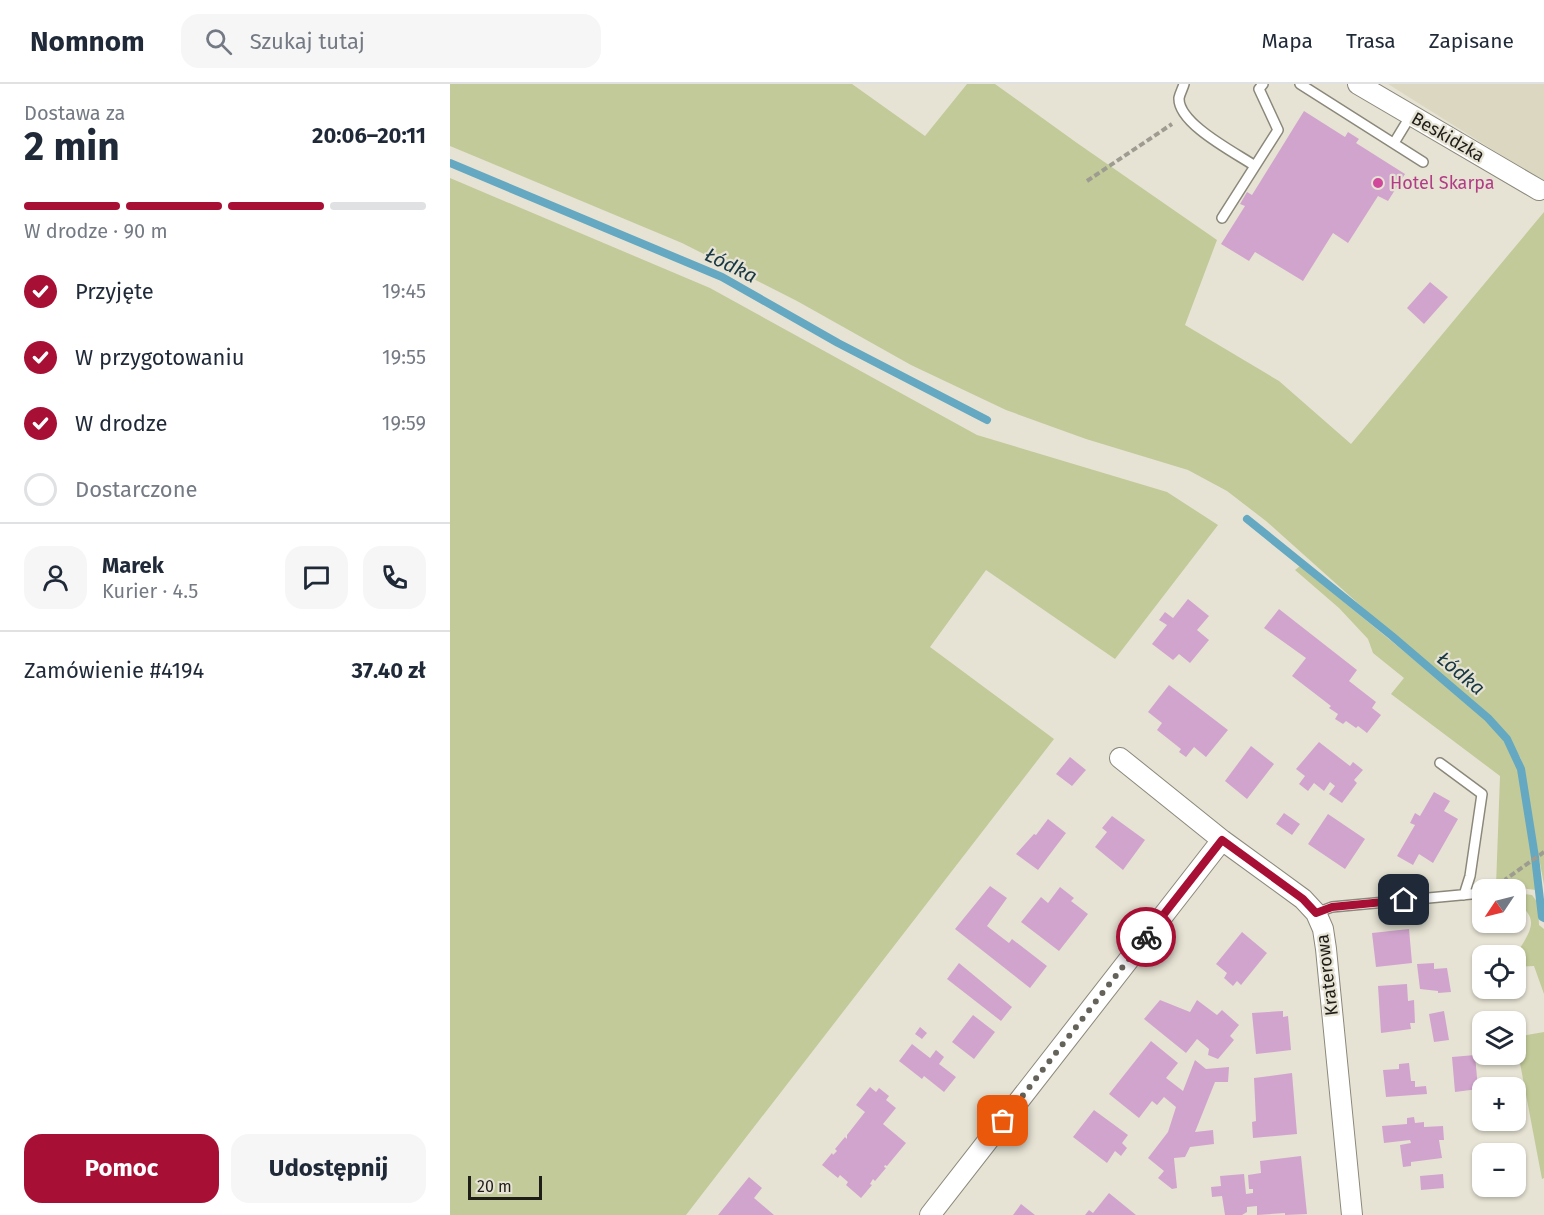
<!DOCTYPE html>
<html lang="pl">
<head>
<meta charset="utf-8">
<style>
  body { margin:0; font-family:"Fira Sans",sans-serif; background:#f6f6f7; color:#1f2937; height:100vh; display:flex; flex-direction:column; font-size:22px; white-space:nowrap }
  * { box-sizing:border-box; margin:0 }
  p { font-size:20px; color:#747a83 }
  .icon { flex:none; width:33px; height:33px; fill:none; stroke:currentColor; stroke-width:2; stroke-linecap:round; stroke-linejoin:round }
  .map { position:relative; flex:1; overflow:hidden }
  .sheet { display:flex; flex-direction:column; background:#fff; width:450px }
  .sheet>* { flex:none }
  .needle { width:39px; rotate:235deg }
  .controls { position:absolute; left:1022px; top:795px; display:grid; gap:12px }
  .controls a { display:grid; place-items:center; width:54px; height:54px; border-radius:12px; background:#fff; box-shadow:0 2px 4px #0004; font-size:30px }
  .scale { position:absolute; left:18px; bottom:15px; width:74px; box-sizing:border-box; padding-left:6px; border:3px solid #1f1d18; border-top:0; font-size:16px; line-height:21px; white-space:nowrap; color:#1f1d18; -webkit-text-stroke:4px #e6e3d4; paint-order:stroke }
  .pin { position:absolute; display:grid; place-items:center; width:51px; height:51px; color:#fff; margin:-26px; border-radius:12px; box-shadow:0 3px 9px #0006 }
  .courier { position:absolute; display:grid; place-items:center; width:60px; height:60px; margin:-30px; border:4px solid #a80f35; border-radius:50%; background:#fff; color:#222; box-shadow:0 2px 8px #0007 }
  .overview em { font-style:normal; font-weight:700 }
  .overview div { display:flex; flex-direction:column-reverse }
  .overview { display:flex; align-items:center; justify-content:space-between; height:102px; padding:0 24px }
  h1 { font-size:39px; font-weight:700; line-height:45px }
  .bar { display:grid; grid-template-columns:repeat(4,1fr); gap:9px 6px; align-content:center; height:72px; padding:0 24px }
  .bar i { height:8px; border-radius:4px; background:#e0e1e3 }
  .bar .on { background:#a80f35 }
  .bar p { grid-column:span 4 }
  .line { display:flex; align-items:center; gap:15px; padding:0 24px; border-top:2px solid #e0e1e3 }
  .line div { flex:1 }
  .round { display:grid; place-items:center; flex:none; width:63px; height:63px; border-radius:18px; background:#f6f6f7 }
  ol { padding:0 24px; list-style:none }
  li { display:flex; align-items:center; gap:18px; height:66px }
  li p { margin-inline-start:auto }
  li .icon { padding:6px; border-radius:50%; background:#a80f35; color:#fff; stroke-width:4 }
  li:last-child { color:#747a83 }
  li i { width:33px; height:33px; border:3px solid #e0e1e3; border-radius:50% }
  .cta { display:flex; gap:12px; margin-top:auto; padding:12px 24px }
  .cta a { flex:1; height:69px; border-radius:18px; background:#a80f35; color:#fff; font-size:24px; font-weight:700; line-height:69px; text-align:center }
  .cta a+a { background:#f6f6f7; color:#1f2937 }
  header { display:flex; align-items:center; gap:36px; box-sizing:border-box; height:84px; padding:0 30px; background:#fff; border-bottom:2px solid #e0e1e3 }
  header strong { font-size:28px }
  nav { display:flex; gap:33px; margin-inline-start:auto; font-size:21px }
  .search { width:420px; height:54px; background:#f6f6f7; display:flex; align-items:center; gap:15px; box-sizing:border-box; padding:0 21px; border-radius:18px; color:#747a83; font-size:22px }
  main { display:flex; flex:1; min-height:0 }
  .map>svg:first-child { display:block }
</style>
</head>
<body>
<header>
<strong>Nomnom</strong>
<div class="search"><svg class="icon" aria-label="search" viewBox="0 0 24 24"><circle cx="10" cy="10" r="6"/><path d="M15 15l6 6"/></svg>Szukaj tutaj</div>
<nav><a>Mapa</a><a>Trasa</a><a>Zapisane</a></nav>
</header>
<main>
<section class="sheet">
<div class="overview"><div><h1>2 min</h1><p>Dostawa za</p></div><em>20:06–20:11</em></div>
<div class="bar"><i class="on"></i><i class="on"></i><i class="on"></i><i></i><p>W drodze · 90 m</p></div>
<ol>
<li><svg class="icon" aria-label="check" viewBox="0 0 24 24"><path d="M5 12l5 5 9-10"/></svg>Przyjęte<p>19:45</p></li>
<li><svg class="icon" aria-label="check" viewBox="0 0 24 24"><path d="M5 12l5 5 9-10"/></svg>W przygotowaniu<p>19:55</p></li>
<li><svg class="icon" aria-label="check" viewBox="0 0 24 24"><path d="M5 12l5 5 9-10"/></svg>W drodze<p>19:59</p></li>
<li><i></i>Dostarczone</li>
</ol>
<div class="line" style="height:108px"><a class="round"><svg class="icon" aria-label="person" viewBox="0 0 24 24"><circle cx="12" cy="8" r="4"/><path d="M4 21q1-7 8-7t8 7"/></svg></a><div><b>Marek</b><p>Kurier · 4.5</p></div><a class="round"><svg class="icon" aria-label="chat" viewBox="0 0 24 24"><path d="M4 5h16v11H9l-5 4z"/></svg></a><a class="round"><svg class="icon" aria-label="phone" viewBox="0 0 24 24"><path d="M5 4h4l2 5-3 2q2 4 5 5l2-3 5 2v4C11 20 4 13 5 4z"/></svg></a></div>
<div class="line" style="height:78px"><div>Zamówienie #4194</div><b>37.40 zł</b></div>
<div class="cta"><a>Pomoc</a><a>Udostępnij</a></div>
</section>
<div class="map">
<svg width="1094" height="1131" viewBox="0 0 1094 1131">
  <rect width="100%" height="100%" fill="#e6e3d4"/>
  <path fill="#dbd7c1" d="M938,0h156v98z"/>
  <path fill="#c2ca99" d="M0,0h402l73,52 42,-52h28l82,59 140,97 -32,85 94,56 72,63 193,-232v673l-23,-126 -16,-27 -25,-25 -81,-67 -133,-119 -39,-30 -39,-21 -102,-31 -80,-29 -95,-45 -114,-64 -115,-58 -232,-97z
    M0,94l260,110 267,147 190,57 51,33 -103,134 -129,-89 -56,77 124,92 -368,476h-236z
    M850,482l162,133 35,31 16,27 8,21 15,112 -26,-3 -5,-9 -9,8 4,-110 -109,-82 13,-16 -31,-25 -5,-14 -29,-31 -44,-38z
    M1065,809l17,2 6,8 1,22 5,4v65l-10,-28 -19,1v-11l-10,-1 -1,-3 16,-4c13,-20 18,-32 -5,-46z
    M1094,948v146l-2,1 -27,-142z"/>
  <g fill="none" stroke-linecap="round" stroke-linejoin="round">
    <path stroke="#64a8c1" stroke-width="8" d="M0,79l272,114 116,66 149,77
      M797,435l145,117 96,82 19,21 14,30 14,88 7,60 2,1"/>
  </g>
  <path fill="#d1a4ce" d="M854,27l41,26 3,-5 11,7 -3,4 49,31 -17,27 -10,-5 -30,47 -15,-10 -30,48 -48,-29 -6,9 -28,-17 24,-38 -5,-2 7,-12 5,3z
    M980,198l18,15 -24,27 -17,-16z
    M738,515l21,17 -12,14 12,10 -19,23 -11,-9 -6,6 -21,-16 15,-19 -8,-5 6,-8 8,6z
    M829,525l78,61 -8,11 27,21 -4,6 9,7 -14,18 -9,-7 -2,2 -10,-7 -3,3 -8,-5 3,-5 -9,-6 2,-2 -39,-30 14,-18 -42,-30z
    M719,601l59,45 -22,27 -12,-10 -8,10 -7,-5 2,-3 -24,-19 5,-7 -14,-11z
    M869,658l31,24 3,-4 10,8 -9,10 3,3 -15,20 -13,-9 6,-8 -5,-4 -6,9 -10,-8 -6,8 -9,-7 6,-8 -9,-7z
    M801,662l23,18 -27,35 -22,-18z
    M620,673l16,13 -14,16 -16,-12z
    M984,708l16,9 -6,10 14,8 -25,44 -14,-9 -6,11 -16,-9 18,-31 -5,-2 5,-10 5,3z
    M834,729l16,11 -8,11 -16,-11z
    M878,730l37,25 -20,30 -37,-25z
    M662,732l33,24 -22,30 -28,-23 12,-15 -5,-4z
    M598,735l18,14 -28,37 -22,-16 18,-20 2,1z
    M540,802l17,12 -20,28 22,17 3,-4 35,27 -17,22 -75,-59z
    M610,803l14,11 -3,3 17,13 -29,37 -38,-29 20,-25 7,6z
    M959,845l3,34 -36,4 -4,-34z
    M792,848l25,21 -26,32 -4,-4 -4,5 -9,-8 3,-5 -11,-9z
    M509,879l53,44 -11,14 -54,-42z
    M984,879v6l13,-1 4,24 -13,1v-2l-18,-2 -3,-25z
    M957,900l1,17 6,-1 1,23h-5l1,6 -30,4 -3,-47z
    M710,916l30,12 7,-12 20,15 5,-5 17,15 -9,11 4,4 -16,19 -10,-4 1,-6 -12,-10 -11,14 -42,-34z
    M833,927v6l5,-1 3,34 -35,4 -4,-41z
    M994,927l5,29 -15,2 -5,-28z
    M523,931l22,17 -21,27 -22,-17z
    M470,943l7,6 -5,6 -7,-5z
    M701,957l27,22 -12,15 17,13 12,-31 11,9 23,-2 -1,15h-13l-20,50 18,-2 1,14 -24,3 -5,10 -11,1 3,30 -5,1 -14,-11 6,-7 -16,-13 20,-26 8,-25 -12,-10 -7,8 -5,-4 -13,17 -30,-24z
    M462,960l18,14 6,-8 8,7 -5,7 17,13 -12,15 -20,-16 -2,3 -23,-18z
    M1025,971l3,34 -23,3 -3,-35z
    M959,979l2,18h4v6l11,-1 1,8 -41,3 -3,-27 16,-1v-5z
    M842,989l5,61 -44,4 -1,-16 4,-1 -2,-43z
    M420,1003l6,5 3,-4 10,8 -3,4 10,8 -13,16 23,19 -19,23 -2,-1 -1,2 2,1 -11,13 -2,-2 -3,5 2,1 -11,13 -15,-13 2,-3 -8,-7 -2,3 -16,-13 10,-12 1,2 4,-4 -2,-2 10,-12 2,2v-4l18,-23 -9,-7z
    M644,1026l34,25 -6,8 5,5 -6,8 -6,-5 -8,12 -34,-26z
    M964,1033l1,6 9,-1v5l19,-1 1,14h-5l3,18 -31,4v4l-8,1 -3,-22 11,-2 -1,-3 -26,3 -2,-17 25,-2v-6z
    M851,1072l6,58 -22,1v-2l-28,2v-9l-10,1v5l-5,3h-17l-3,-19 -10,1 -1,-10 10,-1 -1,-10 24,-2 2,20 7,-1v-4h-4l-1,-14 13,-2 -1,-12z
    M993,1090l1,14 -23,2 -1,-14z
    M299,1093l13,11 -8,10 20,17h-56z
    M659,1109l27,22h-51l4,-5 4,3z
    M571,1120l14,11h-22z"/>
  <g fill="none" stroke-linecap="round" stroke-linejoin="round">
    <g stroke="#8b887b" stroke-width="12">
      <path id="service" d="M734,0c-1,4 -4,9 -5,14 -1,26 57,55 76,68
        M850,0l123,78
        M944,59l17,-28
        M772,134l56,-88 -19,-41 4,-5
        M990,679l42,31 -12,82 -6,19
        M866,829l16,-6 150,-14"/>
    </g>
    <g stroke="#8b887b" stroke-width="22">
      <path id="minor" d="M908,0l181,106
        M670,674l102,82 81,59 13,14 7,16 3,20 26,266
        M480,1131l292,-375"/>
    </g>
    <path stroke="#9e9c90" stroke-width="4" stroke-dasharray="6 3" stroke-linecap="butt" d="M637,97l85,-57
      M1049,806l7,-11 38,-27"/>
    <use href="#service" stroke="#fff" stroke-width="9"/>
    <use href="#minor" stroke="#fff" stroke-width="20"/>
  </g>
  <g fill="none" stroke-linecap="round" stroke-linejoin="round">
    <path stroke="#65625a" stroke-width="6" stroke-dasharray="0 10.8" d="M553,1037l143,-184"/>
    <path stroke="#a80f35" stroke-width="8" d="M696,853l76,-97 81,59 13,14 16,-6 72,-7"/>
  </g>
  <circle fill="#d1479c" stroke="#e6e3d4" stroke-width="2" cx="928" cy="99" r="6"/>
  <g text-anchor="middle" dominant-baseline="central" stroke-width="4.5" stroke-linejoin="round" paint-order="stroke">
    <g font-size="18" fill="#1f1d18" stroke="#e6e3d4">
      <text transform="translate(998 53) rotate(30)">Beskidzka</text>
      <text transform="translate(877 891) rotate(-97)">Kraterowa</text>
    </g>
    <g font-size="18" fill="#b23c85" stroke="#e6e3d4" text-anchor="start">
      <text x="940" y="99">Hotel Skarpa</text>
    </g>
    <g font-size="20" font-style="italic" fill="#173843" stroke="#e6e3d4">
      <text transform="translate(281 181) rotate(26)">Łódka</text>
      <text transform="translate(1011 589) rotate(40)">Łódka</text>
    </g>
  </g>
</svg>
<div class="controls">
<a><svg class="needle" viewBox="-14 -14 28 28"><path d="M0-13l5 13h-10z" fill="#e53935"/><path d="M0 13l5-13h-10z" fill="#747a83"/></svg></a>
<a><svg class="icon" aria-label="locate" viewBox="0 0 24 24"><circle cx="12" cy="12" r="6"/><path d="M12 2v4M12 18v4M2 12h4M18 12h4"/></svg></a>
<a><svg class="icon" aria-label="layers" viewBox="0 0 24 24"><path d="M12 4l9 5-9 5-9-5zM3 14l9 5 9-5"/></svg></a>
<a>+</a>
<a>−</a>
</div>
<div class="scale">20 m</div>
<div class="pin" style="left:553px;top:1037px;background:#ea580c"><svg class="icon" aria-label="bag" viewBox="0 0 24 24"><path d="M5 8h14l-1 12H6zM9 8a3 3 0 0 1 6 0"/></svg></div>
<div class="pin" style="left:954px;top:816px;background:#1f2937"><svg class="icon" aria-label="home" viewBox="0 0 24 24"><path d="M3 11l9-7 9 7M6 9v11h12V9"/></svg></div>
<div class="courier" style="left:696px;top:853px"><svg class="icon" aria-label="bike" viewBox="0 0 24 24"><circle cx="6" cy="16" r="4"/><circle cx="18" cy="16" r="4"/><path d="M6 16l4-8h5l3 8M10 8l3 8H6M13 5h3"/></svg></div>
</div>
</main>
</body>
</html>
